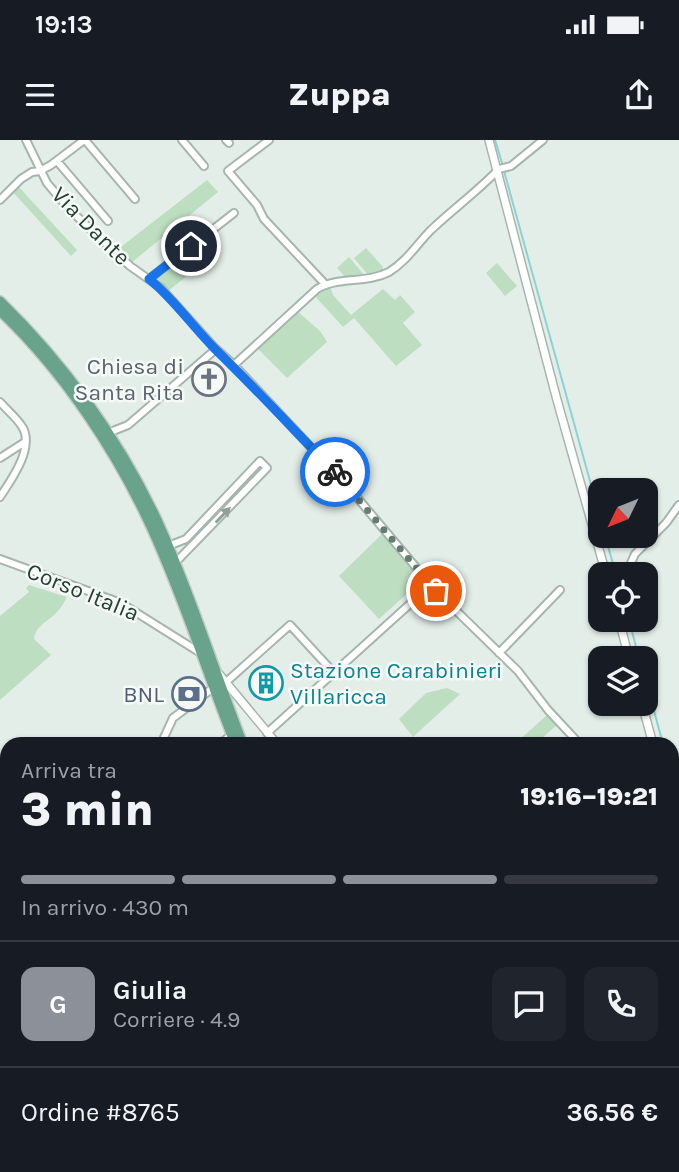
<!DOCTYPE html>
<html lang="it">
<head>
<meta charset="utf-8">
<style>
  body { margin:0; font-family:Karla,sans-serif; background:#20242c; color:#f1f3f6; height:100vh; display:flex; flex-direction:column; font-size:26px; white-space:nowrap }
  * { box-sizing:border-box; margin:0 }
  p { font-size:23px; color:#9ea1a6 }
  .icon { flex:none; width:38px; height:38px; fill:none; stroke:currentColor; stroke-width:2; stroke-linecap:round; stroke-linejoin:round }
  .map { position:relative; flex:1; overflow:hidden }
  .side { position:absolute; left:0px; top:597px; width:679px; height:436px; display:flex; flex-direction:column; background:#171b24; border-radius:21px 21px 0 0; box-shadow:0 2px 5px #0004 }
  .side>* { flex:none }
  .needle { width:46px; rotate:227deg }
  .controls { position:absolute; left:588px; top:338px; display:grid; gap:14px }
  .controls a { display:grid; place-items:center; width:70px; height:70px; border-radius:14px; background:#171b24; box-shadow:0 2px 5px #0004; font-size:35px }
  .pin { position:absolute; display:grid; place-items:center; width:60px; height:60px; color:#fff; margin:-30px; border:4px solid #fff; border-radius:50%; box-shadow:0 2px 7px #0007 }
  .courier { position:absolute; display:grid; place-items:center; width:70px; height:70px; margin:-35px; border:5px solid #1a73e8; border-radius:50%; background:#fff; color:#222; box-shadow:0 2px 9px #0007 }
  .overview em { font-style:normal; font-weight:800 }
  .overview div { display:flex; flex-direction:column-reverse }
  .overview { display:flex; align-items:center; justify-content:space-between; height:119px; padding:0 21px }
  h1 { font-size:46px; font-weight:800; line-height:52px }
  .bar { display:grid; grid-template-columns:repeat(4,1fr); gap:10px 7px; align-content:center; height:84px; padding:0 21px }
  .bar i { height:9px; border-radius:5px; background:#363941 }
  .bar .current { background:#8c9099 }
  .bar p { grid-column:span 4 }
  .line { display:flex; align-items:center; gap:18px; padding:0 21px; border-top:2px solid #363941 }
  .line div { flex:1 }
  .round { display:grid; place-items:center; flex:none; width:74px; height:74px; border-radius:14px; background:#20242c }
  .status { display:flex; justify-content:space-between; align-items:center; height:49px; padding:0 35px; background:#171b24; direction:ltr }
  .status svg { height:19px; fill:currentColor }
  header { display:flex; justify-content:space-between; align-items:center; height:91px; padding:0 21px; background:#171b24; font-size:32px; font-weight:800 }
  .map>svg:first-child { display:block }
</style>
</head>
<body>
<div class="status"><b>19:13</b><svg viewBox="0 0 49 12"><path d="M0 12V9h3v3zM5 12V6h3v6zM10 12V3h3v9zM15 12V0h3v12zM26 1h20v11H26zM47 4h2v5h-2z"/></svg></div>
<header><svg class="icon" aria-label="menu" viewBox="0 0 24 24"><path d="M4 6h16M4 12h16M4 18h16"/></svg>Zuppa<svg class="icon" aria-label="share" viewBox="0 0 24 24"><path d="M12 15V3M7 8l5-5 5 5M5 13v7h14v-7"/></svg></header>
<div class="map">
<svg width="679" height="1032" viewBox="0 0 679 1032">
  <rect width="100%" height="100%" fill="#e4eee8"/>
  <path fill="#bddec1" d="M207,40l11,12 -87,71 -14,-13z
    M18,46l59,64 -6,6 -59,-65z
    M366,108l17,19v3l-14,6 -15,-18z
    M349,117l17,20 -20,1 -9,-10z
    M176,121l11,15 -19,15 -15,-12z
    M497,123l20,23 -12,10 -19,-23z
    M330,146l3,9 18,20 32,-26 12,11 5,-5 15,17 -12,11 19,22 -26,21 -42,-48 -11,9 -29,-32 10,-8z
    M297,171l23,20 7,11 -40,36 -29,-29z
    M350,309l12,24 -16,7 -18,-19z
    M383,393l39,47 -43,39 -40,-43z
    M29,445l38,12c-3,5 -6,11 -10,15 -9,10 -21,13 -23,27l17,16 -51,45v-84l29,-24 -3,-4z
    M447,548l13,6 -47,43 -14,-18 27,-26z
    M548,574l9,11 -22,19h-20z
    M672,795l7,7v107l-7,6z"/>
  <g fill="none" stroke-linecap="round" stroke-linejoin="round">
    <path stroke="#8dd2d2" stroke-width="2" d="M495,0l8,26
      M504,31l96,346
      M605,396l11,38
      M629,480l10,38
      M646,541l17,63
      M672,635l7,26"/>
    <g stroke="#a6b6ae" stroke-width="10">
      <path id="minor" d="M26,0l21,43 22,26 61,57 31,22 54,60 19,17 115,123 87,103 82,80 30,39 27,29 -5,5
        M85,0l50,59
        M182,0l22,26
        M226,0l3,3
        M269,0l-41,31 29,34 7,14 61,65
        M57,21l51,60
        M0,60l21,-21 11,-7 8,-1 11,-6 33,-25
        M149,139l85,-66
        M234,225l83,-76c21,-13 49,-5 72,-17 18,-11 28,-28 42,-42 22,-21 47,-39 68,-61l12,-3 32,-26
        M0,262c7,8 18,17 23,26 11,21 -12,52 -23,69
        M108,293l20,-8 88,-76
        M0,318l25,-16
        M168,406l18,-7 74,-78 7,7 -92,95
        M0,419l121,44 78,49
        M626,434l9,-20 31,-31 13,-18
        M499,513l61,-63
        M225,543l65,-58 44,48
        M267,593l164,-148
        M161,604l12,-26 40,-30
        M220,604l11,-9
        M0,620l7,6
        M0,677l7,6
        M0,698l7,-5
        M0,741l7,-8
        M672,791l7,8
        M672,920l7,-6
        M0,939l7,-4
        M0,957l7,-3
        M138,1032l9,-6
        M436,1032l8,-6"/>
    </g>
    <g stroke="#a6b6ae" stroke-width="10">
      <path id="tertiary" d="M489,0l68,260 49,174
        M619,480l10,38
        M219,534l58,70
        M642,564l11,40
        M672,670l7,25
        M0,960l7,9
        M51,1026l5,6
        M654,1026l8,6"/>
    </g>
    <g stroke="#c1cac6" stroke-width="12">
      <path id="primary" d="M0,161c64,62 119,138 157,219 33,72 57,150 86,224
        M0,171c63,60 116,139 152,218 32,70 55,144 83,215
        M392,1026l3,6
        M401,1026l3,6"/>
    </g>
    <use href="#minor" stroke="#fff" stroke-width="6"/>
    <use href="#tertiary" stroke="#fff" stroke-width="7"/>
    <use href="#primary" stroke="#69a38b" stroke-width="9"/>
  </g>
  <defs><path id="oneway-solid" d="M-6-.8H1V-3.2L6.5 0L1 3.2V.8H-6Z" transform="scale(1.75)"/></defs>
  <use fill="#91a099" href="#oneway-solid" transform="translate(223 375) rotate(-46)"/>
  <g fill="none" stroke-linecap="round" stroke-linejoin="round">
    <path stroke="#677d72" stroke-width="7" stroke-dasharray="0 12.6" d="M335,332l101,119"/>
    <path stroke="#1a73e8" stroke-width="9" d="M191,106l-42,33c25,20 43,47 66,70 41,40 80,82 120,123"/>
  </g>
  <defs>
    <g id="church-ring" transform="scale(1.75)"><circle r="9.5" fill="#f5faf7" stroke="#6b7280" stroke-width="1.5"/><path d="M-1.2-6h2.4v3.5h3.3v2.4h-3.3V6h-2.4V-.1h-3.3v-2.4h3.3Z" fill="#6b7280"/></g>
    <g id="building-ring" transform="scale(1.75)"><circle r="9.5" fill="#f5faf7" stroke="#0f9aa8" stroke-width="1.5"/><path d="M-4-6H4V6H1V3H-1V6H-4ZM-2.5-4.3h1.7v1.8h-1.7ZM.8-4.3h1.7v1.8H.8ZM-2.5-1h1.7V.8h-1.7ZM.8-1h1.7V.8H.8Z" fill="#0f9aa8"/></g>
    <g id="bank-ring" transform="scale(1.75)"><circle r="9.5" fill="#f5faf7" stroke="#5c6f8a" stroke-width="1.5"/><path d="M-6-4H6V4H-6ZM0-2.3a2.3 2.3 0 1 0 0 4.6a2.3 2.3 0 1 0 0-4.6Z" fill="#5c6f8a"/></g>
  </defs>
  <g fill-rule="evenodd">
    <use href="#church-ring" x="209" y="239"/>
    <use href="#building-ring" x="266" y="543"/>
    <use href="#bank-ring" x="189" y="554"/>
  </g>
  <g text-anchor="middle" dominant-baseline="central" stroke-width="5" stroke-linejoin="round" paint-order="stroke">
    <g font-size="23" fill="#234033" stroke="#f5faf7">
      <text transform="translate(91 86) rotate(45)">Via Dante</text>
      <text transform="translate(83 452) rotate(22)">Corso Italia</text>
    </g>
    <g font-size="23" fill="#5b616d" stroke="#f5faf7" text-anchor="end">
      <text x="184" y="226">Chiesa di<tspan x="184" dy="26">Santa Rita</tspan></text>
    </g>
    <g font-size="23" fill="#0d838f" stroke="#f5faf7" text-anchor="start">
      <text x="290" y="530">Stazione Carabinieri<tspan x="290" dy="26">Villaricca</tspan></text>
    </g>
    <g font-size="23" fill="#4e5e75" stroke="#f5faf7" text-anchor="end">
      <text x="164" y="554">BNL</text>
    </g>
  </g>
</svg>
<div class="controls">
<a><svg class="needle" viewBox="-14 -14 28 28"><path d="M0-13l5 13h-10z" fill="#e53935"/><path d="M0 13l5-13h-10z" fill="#9ea1a6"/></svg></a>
<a><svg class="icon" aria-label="locate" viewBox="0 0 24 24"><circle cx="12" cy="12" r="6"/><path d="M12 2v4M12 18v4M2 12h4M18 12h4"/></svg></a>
<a><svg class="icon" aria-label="layers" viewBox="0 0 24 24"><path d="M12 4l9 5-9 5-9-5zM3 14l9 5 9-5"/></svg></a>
</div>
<div class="pin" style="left:436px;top:451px;background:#ea580c"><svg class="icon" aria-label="bag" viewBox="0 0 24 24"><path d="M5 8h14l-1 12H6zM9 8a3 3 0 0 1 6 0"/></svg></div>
<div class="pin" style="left:191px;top:106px;background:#1f2937"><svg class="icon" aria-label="home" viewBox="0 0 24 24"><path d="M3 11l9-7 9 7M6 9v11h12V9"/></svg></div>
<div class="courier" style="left:335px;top:332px"><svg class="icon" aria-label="bike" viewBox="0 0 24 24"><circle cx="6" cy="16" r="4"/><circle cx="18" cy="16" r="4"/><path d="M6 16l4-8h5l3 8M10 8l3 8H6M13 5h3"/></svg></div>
<section class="side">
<div class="overview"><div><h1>3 min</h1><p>Arriva tra</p></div><em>19:16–19:21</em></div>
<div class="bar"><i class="current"></i><i class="current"></i><i class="current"></i><i></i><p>In arrivo · 430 m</p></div>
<div class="line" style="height:126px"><b class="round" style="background:#8c9099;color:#fff">G</b><div><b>Giulia</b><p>Corriere · 4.9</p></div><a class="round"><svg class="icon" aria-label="chat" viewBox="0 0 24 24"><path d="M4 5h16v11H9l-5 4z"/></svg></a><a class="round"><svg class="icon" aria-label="phone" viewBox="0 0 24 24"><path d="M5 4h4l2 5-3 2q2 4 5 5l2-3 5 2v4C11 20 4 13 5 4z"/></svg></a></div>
<div class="line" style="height:91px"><div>Ordine #8765</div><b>36.56 €</b></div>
</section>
</div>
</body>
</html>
